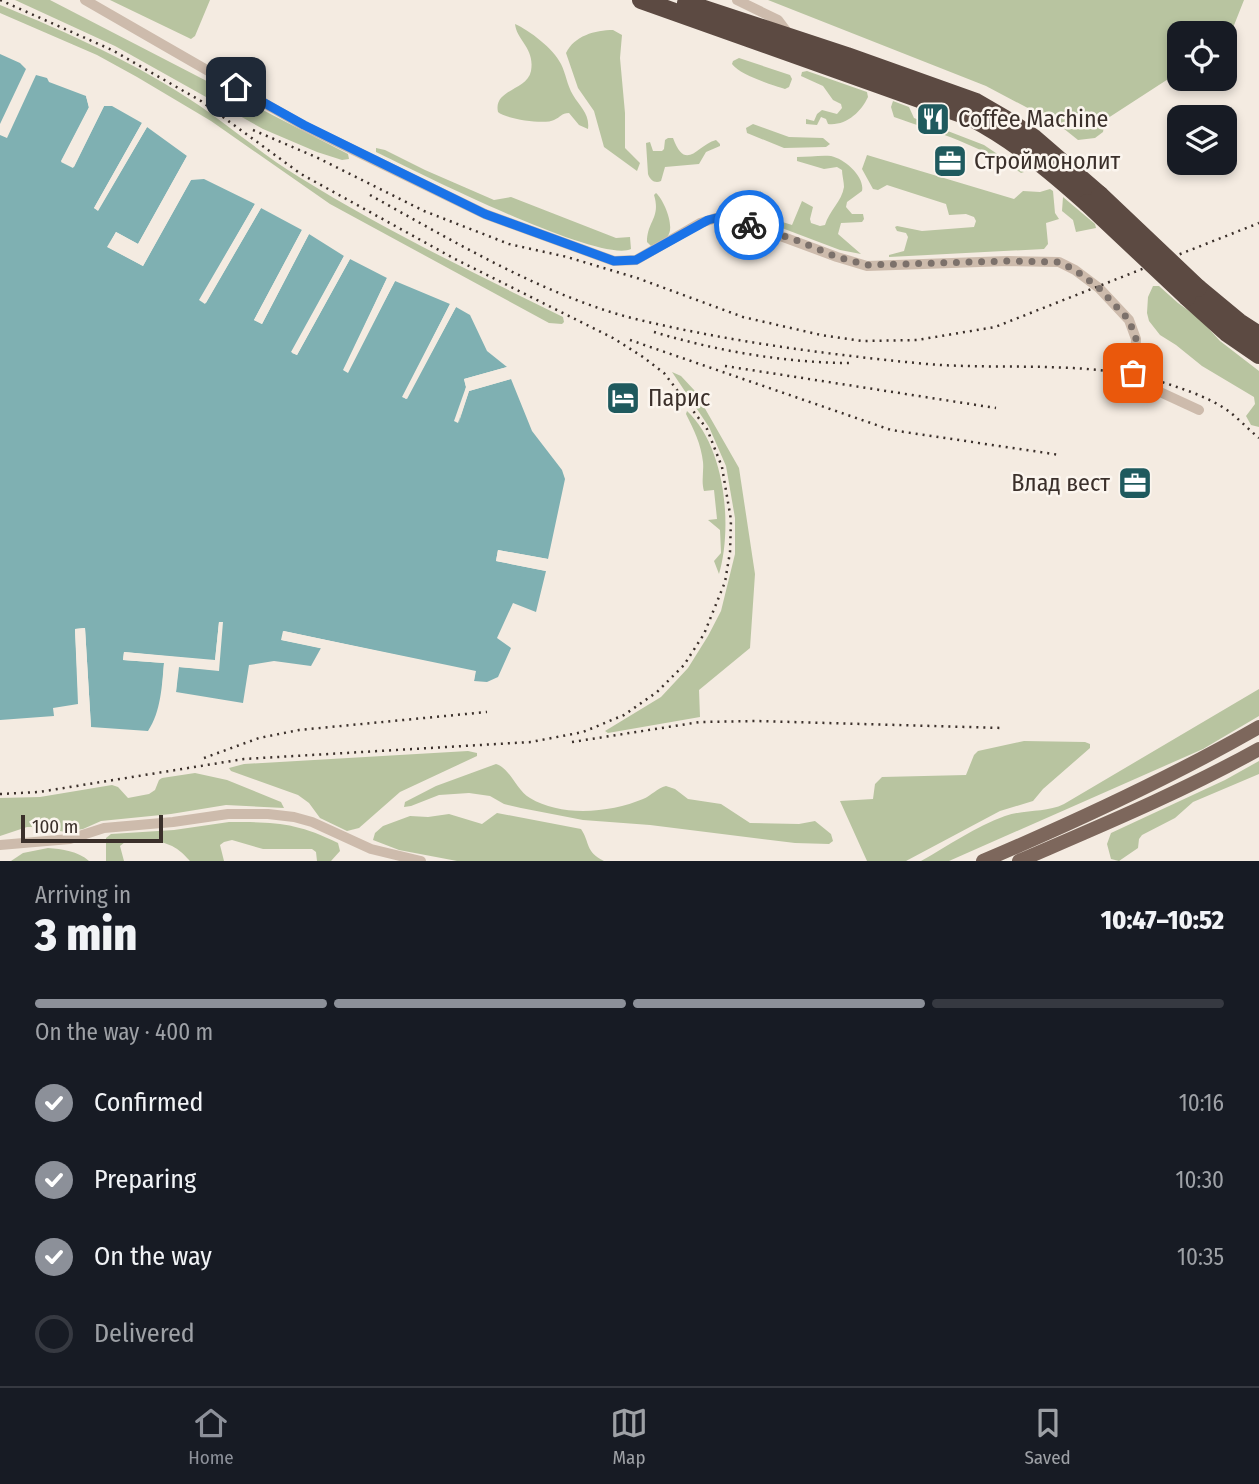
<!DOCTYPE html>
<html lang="en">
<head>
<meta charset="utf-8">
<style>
  body { margin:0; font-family:"Fira Sans Condensed",sans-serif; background:#242831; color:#f1f3f6; height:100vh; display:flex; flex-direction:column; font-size:26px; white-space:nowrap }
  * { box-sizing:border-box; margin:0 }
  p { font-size:23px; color:#9ea1a6 }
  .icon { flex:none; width:38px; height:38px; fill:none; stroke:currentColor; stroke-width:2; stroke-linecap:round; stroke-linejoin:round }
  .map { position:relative; height:861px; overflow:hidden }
  .side { display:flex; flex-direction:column; background:#171b24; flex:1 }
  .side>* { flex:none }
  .fabs { position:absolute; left:1167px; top:21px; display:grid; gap:14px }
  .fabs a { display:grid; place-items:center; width:70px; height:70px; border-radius:14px; background:#171b24; box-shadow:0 4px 10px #0003; font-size:35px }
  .scale { position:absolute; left:21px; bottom:18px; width:142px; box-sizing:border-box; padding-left:7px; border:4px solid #3b302b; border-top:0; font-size:19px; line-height:24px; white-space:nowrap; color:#3b302b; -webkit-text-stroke:5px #fbf5ee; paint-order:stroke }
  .pin { position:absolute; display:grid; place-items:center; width:60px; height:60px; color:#fff; margin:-30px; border-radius:14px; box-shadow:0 4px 10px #0006 }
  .courier { position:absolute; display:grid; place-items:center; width:70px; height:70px; margin:-35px; border:5px solid #1a73e8; border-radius:50%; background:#fff; color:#222; box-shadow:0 2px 9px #0007 }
  .summary em { font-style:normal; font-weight:800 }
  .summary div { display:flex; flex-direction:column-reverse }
  .summary { display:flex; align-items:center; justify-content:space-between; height:119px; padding:0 35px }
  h1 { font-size:46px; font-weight:800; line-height:52px }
  .bar { display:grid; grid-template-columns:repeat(4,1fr); gap:10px 7px; align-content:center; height:84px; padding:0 35px }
  .bar i { height:9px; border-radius:5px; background:#363941 }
  .bar .current { background:#8c9099 }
  .bar p { grid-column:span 4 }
  ol { padding:0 35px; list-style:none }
  li { display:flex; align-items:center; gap:21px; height:77px }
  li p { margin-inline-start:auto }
  li .icon { padding:7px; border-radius:50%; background:#8c9099; color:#fff; stroke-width:4 }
  li:last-child { color:#9ea1a6 }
  li i { width:38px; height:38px; border:4px solid #363941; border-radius:50% }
  .menu { display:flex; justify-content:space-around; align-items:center; height:98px; border-top:2px solid #363941; background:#171b24; font-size:19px; color:#9ea1a6 }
  .menu a { display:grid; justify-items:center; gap:4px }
  .menu .current { color:#8c9099 }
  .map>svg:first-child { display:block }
</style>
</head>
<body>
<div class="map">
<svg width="1259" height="861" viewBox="0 0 1259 861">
  <rect width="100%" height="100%" fill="#f4ebe1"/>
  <path fill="#b8c4a0" d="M15,0h35l298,154 1,5 -7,1 -25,-8 -54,-23 -148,-83z
    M110,0h100l-15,36 -4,3z
    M768,0h476l-17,43 -2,1v-11h-45l-1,39 -74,48 -2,12 -8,6 -17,2 -20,-16 -72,-38z
    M0,5c69,28 138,59 200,101 33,23 65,50 99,71 85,53 175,96 264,140l1,5 -2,2 -13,-1 -219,-119 -119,-83 -74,-44 -40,-22 -97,-42z
    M515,24c14,6 39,25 46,40 5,10 6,21 12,31 7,12 17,19 15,34l-9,-4 -10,-12c-8,0 -8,4 -15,7 -9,5 -48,-1 -56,-8 -5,-23 29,-21 33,-41 4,-23 -14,-30 -16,-47z
    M613,30l9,5 -2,23 5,55v35l15,15 -3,8 -33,-24 -10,-36 -16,-23 -12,-35c8,-17 29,-23 47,-23z
    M739,58l51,17 2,4 -3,8 -4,2c-13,-4 -45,-14 -53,-25l1,-3z
    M807,71l60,21 1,5c-7,15 -22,29 -40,27l-2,-5 -5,-2 -4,8 -11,-1v-5l8,2 3,-7 5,-4 15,4 5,-6 -1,-4 -8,-4 -10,-14 -22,-10 1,-4z
    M893,101l16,6 5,11 70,27 40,27 -3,1c-42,-28 -79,-39 -127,-56l-3,-10z
    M753,124l36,13 34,1 7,6 -4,3 -42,1 -37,-15 -1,-5z
    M668,138h5c13,35 24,7 43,2l4,4v2l-14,6 -7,12 -34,3 -4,14c-6,3 -11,-1 -13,-7l-2,-31 4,-1 3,9h9l2,-2 1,-9z
    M376,148l9,2 40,20 69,30 17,-3 105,41 14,-1 1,12c-32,15 -216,-78 -255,-97z
    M867,155l147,44 9,-8 17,1 10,-3 3,2 2,22 4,6 -13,4 2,21 -4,5 -155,8v-2l15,-4 4,-14 -2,-4 -9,-2 -2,-4 2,-1 25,5 52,-4 2,-6 -2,-4 -8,-3 -17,1 -3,-11 -59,-19 -9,5 -5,-1 -11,-20z
    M797,157c11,0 24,-2 34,-1 14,3 34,21 31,35l-15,11 -1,5 6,7h11l1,5 -2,3 -21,1 -3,11 23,20 -21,-4 -95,-36 2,-12 14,-11 -4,23 35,11 10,-24 11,6 -3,12 1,4 9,3 5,-1c4,-14 17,-24 19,-38 0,-5 -2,-12 -2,-17l-5,-3 -13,2 -27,-8z
    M656,193c8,7 20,35 11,44 -4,3 -11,6 -16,9l-4,-4c0,-21 14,-24 7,-47z
    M1063,197l32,27 1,4 -20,4 -3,-12 -11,-9z
    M1153,286h6l19,17 21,15 21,23 39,30v56l-8,-2 -5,-9 9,-12 -1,-7 -52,-31 -26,-21 -16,-10 -11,-14 -2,-8 1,-16z
    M672,372l9,4 14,15 44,77 16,106 -5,74 -51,42 1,27 -92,16 -3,-2 56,-34 27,-29 20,-32 13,-25 14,-57v-36l-9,-52 -17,-39z
    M687,411c38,35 46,115 32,163l-5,-13 7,-8 -1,-23 -12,-10 9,-1 -3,-29 -10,1c-3,-10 0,-19 -1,-29 -2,-18 -9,-32 -17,-48z
    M1259,689v27l-56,33 -254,112h-28c27,-15 55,-35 84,-45 20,-7 41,-3 59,-12z
    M1024,741l61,1 5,2v4l-47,41 -10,12 -33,10 -94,50h-39l-27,-60 33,-2 2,-15 7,-7 84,-2 8,-20 4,-4z
    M468,751l9,2v3l-77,36 -41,36 -12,3 -27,-13 -11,-15 -11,-8 -67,-24 -2,-3 15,-4z
    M1259,761v13l-66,28 -18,16 -33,17 -3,4 -1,9 -19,13 -8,-2 -4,-15 4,-11 114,-53z
    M496,764c15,5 20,26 34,34 31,19 80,15 113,1 8,-3 14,-11 23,-13l9,3 13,10 33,5 29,19 49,1 16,-3 16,13 2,7 -4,3 -34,-1 -145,-18 -67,-5 -62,-12 -17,-4 -14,-8 -21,-3 -30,2 -28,11 -7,1 1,-5 31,-16z
    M195,773l32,7 54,22 3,6 -58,-3 -55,9 -70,7 -18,8 -18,3 -24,-5h-14l-27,9v-38l40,-1 72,-12 6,2 10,11 21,-4 6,-4 4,-10 3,-2z
    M497,813l84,16c9,13 4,23 23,32h-147l-58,-11 -26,-10 2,-7 8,-7 27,-10 18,1 21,-3 33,10z
    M229,822c45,0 67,0 109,21l2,8 -9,10h-14l-1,-9 -4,-3h-49l-31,-9 -8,2 -4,3 4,16h-34c-20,-24 -37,-20 -65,-19l-5,4 4,15h-18v-23l5,-4 63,-4z
    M48,848c14,1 30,3 41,13h-78l12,-8z"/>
  <path fill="#7fb0b2" d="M0,54l20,9 6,6 -26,55z
    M36,75l11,3 2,4 37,14 3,11 -28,54 13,6 30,-61h8l30,17 -48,85 4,2 49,-83 40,29 -49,88 -22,-12 -8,15 35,19 48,-86 13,-1 51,25 -55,96 6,3 55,-95 41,22 -48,90 8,4 47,-90 35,22 -52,97 5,2 53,-96 37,19 -43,92 3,2 48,-91 55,23 -47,93 3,2 50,-92 14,8 17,36 20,16 -43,12 2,8 -7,35 10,-31 42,-12 21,52 30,39 3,9 -17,80 -50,-9 -2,11 50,10 -10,41 -23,-9 -16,35 14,10 -13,29 -11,5 -13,-1 1,-9 -191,-41 -2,9 39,8 -10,18 -37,-5 -25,4 -6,38 -67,-11 2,-25 41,3v-48l-4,39 -91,-9 -1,8 41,3c-2,22 -3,49 -16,68l-57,-4 -6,-99 -10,1 3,75 -25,4 1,8 -54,4v-585l7,3z"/>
  <path fill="#f4ebe1" d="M86,96l4,2 3,10 -27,52 6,3 28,-59 4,2 -31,62 -12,-6 28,-54z
    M142,123l5,4 -49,84 -4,-3z
    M187,156l3,1 -49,90h-5l-19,-10 -5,9 29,16 47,-84 5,-2 -50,90 -36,-19 9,-15 22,12z
    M255,204l6,4 -56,96 -6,-4z
    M302,230l3,2 -46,87 47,-86 3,1 -47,90 -8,-4z
    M344,256l6,3 -53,96 -6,-3z
    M387,278l3,1 -16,36 18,-35 3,1 -47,92 -5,-3z
    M450,304l6,3 -49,92 -5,-2z
    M507,367l1,3 -40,11 2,6 40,-11 1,3 -42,12 -11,32 -4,-2 12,-34 -2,-8z
    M498,550l50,9 -1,4 -46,-9 -1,4 47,9 -1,4 -50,-10z
    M219,622h4l-4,49 -40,-4 -3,25h-3l3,-28 40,3v-3l-89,-8 40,5 -2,30h-3l2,-28 -41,-3 1,-8 91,8z
    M85,628l6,99 -4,1 -5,-96h-4l4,72 -3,4 -4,-79z
    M283,631l193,40 -2,10 -4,-1 1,-6 -185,-39 -1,2 37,8 2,4 -43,-9z"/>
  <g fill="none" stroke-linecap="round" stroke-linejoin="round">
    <path stroke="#cdbbac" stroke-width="10" d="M85,0l219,126 115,56 66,32 129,47 22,-1 64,-37 16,-5 51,13 70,26 30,9 141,-5 51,1 16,8 24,18 30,32 7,19 -2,41 65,30
      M737,0l41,20 12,16
      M0,845l70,-6 34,-11 69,-6 55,-8h40l26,3 18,5 59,27 50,12"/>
    <path stroke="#7d675c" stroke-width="14" d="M983,861c94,-40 187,-83 276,-134
      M1019,861c81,-35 163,-69 240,-112"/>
    <path stroke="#5c4a42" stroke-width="18" d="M641,0l329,117c44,23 80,53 117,86
      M686,3l161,53 129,46 31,18 27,18 66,57
      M1198,288l41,34 20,13
      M1187,297l40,36 32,22"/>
    <path stroke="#3b302b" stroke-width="2.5" stroke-dasharray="2 5" stroke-linecap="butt" d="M253,130l63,27 108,54 85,33 58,13 70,21 106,39 78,18 41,6 55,-1 78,-13 264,-104
      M370,195c83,46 181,105 274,126 89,21 181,33 272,42 87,9 174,-6 258,23 18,6 37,13 53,24 11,8 21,19 32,28
      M654,332c63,19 132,31 197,31
      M630,340l261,90 169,25
      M725,366l271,42
      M572,742l128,-20 57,-1 245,7
      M204,758l55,-20 40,-8 188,-18
      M0,794l39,-2 205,-33 287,-17 52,-10 41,-17 33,-23 27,-27 20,-31 21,-52 5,-30 1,-32 -9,-53 -15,-38 -43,-56 -21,-16 -30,-19 -158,-79 -154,-85 -100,-73 -89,-51 -112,-50"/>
    <path stroke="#5c4a42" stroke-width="18" d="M1100,195l98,93
      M1087,203l100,94"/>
  </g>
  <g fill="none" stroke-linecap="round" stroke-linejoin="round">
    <path stroke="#7c716b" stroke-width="7" stroke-dasharray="0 12.6" d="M749,225l47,15 41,17 30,8 141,-4 51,1 16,8 24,18 30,32 7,19 -3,34"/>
    <path stroke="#1a73e8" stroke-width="9" d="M236,87l68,38 181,89 129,47 22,-1 72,-40 8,-2 33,7"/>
  </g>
  <defs>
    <g id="restaurant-square" transform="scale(1.75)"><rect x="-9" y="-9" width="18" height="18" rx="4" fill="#1f5a5e" stroke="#fbf5ee"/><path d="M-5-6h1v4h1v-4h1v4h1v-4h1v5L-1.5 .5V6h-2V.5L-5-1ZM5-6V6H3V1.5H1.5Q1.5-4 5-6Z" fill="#fff"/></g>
    <g id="office-square" transform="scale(1.75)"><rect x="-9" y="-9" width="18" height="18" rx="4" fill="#1f5a5e" stroke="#fbf5ee"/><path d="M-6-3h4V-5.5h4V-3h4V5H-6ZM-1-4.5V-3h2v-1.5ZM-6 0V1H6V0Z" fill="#fff"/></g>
    <g id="hotel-square" transform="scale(1.75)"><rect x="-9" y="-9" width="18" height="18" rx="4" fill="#1f5a5e" stroke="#fbf5ee"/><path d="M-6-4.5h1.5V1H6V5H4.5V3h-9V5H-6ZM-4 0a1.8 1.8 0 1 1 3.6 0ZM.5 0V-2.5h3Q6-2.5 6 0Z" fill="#fff"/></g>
  </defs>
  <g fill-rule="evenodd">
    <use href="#restaurant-square" x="933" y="119"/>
    <use href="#office-square" x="950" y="161"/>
    <use href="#hotel-square" x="623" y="398"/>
    <use href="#office-square" x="1135" y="483"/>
  </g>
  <g text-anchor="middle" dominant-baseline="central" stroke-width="5" stroke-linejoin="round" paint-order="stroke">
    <g font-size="24" fill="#3b302b" stroke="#fbf5ee" text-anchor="start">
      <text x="958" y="119">Coffee Machine</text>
      <text x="974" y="161">Строймонолит</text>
      <text x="648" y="398">Парис</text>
      <text x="1110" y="483" text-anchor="end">Влад вест</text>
    </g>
  </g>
</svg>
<div class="fabs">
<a><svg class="icon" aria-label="locate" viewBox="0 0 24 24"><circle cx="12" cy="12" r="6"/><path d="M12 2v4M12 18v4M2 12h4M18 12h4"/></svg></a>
<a><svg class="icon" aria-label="layers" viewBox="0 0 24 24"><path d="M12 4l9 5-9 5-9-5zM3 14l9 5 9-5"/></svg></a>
</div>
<div class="scale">100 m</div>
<div class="pin" style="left:1133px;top:373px;background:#ea580c"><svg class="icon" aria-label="bag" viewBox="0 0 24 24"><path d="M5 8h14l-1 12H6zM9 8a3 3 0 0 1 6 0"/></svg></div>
<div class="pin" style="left:236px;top:87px;background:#1f2937"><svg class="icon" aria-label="home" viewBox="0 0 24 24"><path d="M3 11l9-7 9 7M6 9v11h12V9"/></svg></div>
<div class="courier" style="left:749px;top:225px"><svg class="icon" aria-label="bike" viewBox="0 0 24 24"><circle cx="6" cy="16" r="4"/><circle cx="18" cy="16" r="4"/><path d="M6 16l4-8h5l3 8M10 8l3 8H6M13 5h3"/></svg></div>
</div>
<section class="side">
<div class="summary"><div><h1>3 min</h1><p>Arriving in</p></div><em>10:47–10:52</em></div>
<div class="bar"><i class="current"></i><i class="current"></i><i class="current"></i><i></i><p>On the way · 400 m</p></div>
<ol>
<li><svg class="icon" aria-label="check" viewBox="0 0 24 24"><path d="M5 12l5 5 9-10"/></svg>Confirmed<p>10:16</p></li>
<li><svg class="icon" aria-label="check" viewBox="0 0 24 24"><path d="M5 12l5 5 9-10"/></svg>Preparing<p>10:30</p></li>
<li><svg class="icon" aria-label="check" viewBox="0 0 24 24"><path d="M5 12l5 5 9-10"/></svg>On the way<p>10:35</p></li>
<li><i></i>Delivered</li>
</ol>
</section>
<nav class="menu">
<a class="current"><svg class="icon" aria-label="home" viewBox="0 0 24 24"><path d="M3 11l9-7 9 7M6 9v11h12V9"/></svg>Home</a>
<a><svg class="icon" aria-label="map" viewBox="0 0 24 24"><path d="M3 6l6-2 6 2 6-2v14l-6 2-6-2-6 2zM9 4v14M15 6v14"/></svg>Map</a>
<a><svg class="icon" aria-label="saved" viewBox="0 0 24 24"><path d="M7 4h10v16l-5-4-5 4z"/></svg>Saved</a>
</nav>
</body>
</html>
